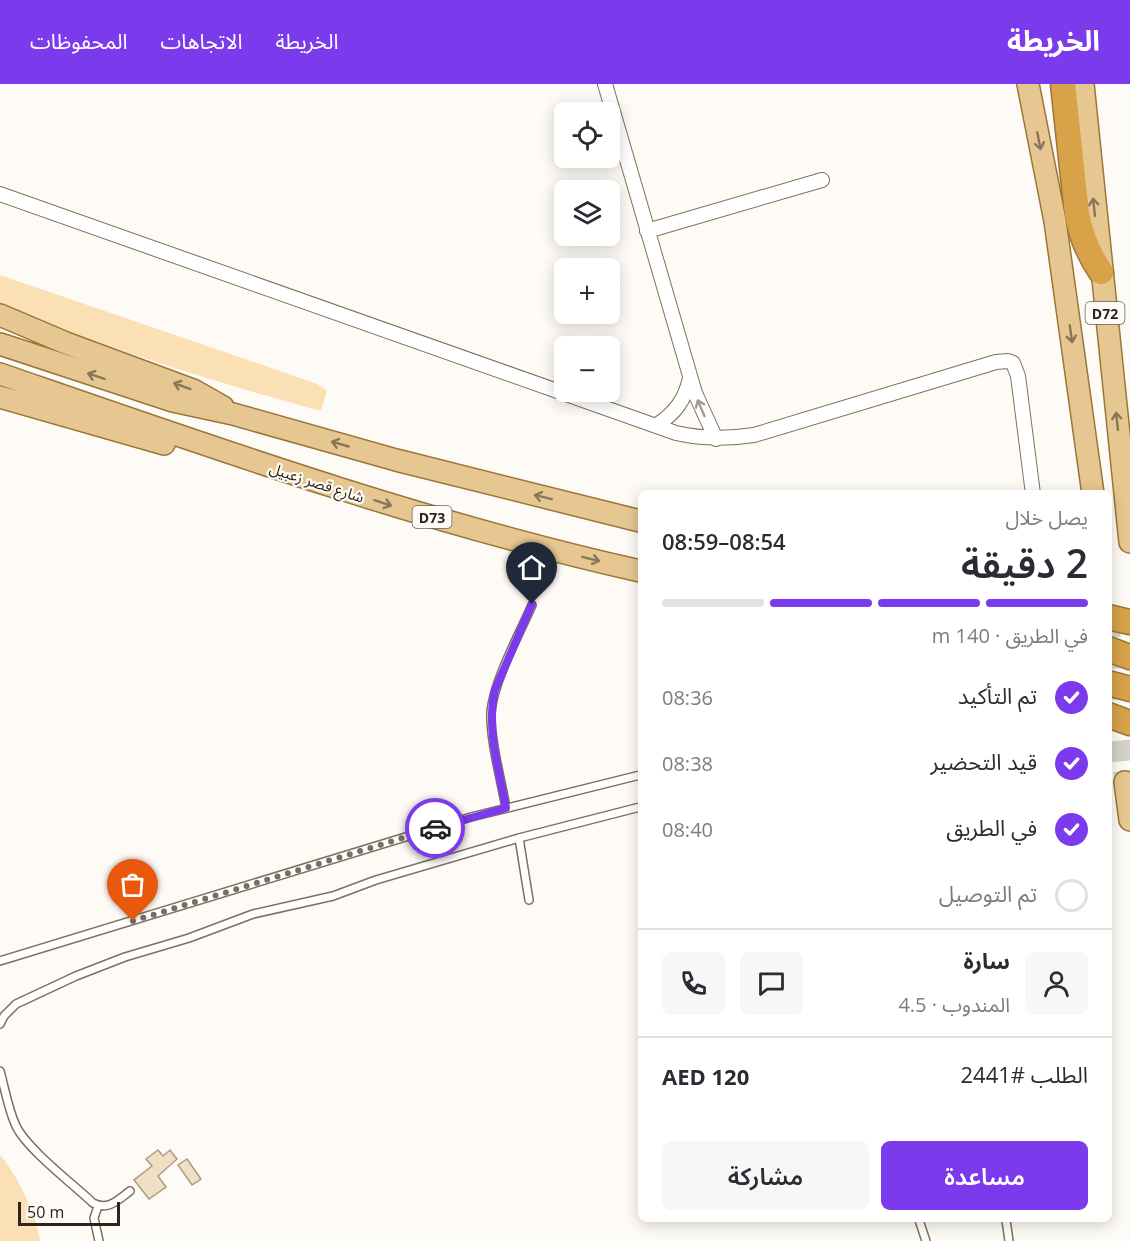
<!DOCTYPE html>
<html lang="ar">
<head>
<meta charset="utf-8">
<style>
  body { margin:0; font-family:"Open Sans","Noto Sans Arabic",sans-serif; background:#f7f7f7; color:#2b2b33; direction:rtl; height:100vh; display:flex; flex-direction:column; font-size:22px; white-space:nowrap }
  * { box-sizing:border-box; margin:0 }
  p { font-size:20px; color:#7c7c81 }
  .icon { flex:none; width:33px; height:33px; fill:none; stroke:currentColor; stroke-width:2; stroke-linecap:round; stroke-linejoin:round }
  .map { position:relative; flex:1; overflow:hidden; direction:ltr }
  .drawer { position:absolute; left:638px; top:406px; width:474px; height:732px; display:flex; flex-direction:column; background:#fff; border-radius:9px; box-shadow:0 3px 15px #0003; direction:rtl }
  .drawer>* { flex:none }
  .controls { position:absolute; left:554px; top:18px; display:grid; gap:12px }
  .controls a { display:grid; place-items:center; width:66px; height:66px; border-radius:9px; background:#fff; box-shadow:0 3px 15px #0003; font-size:30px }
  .scale { position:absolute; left:18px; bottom:15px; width:102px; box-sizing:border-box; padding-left:6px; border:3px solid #2b241b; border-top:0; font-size:16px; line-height:21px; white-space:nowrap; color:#2b241b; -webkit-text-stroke:4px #fefbf6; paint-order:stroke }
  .pin { position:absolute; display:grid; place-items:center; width:51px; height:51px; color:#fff; margin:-62px -26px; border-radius:50% 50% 50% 0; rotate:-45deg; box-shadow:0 0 6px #0007 }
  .pin .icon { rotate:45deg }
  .courier { position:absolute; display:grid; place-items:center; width:60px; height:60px; margin:-30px; border:4px solid #7c3aed; border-radius:50%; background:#fff; color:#222; box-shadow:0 2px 8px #0007 }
  .headline em { font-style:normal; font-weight:600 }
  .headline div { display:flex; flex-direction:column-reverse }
  .headline { display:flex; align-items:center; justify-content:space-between; height:102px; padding:0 24px }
  h1 { font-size:39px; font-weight:600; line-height:45px }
  .bar { display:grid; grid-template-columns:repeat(4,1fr); gap:9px 6px; align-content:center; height:72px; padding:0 24px }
  .bar i { height:8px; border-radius:4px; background:#e1e1e2 }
  .bar .selected { background:#7c3aed }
  .bar p { grid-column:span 4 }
  .line { display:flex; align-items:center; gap:15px; padding:0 24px; border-top:2px solid #e1e1e2 }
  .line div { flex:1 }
  .round { display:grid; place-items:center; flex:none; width:63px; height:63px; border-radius:9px; background:#f7f7f7 }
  ol { padding:0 24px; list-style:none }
  li { display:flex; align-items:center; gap:18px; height:66px }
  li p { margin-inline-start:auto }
  li .icon { padding:6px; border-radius:50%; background:#7c3aed; color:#fff; stroke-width:4 }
  li:last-child { color:#7c7c81 }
  li i { width:33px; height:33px; border:3px solid #e1e1e2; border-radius:50% }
  .primary-button { display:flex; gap:12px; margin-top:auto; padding:12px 24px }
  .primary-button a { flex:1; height:69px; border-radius:9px; background:#7c3aed; color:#fff; font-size:24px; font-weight:600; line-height:69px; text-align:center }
  .primary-button a+a { background:#f7f7f7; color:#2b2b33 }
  header { display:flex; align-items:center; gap:36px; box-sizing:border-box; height:84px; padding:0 30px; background:#7c3aed; color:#fff }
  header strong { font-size:28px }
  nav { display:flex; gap:33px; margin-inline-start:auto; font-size:21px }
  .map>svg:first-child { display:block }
</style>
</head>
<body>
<header>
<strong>الخريطة</strong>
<nav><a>الخريطة</a><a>الاتجاهات</a><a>المحفوظات</a></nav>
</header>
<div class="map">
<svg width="1130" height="1157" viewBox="0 0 1130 1157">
  <rect width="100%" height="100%" fill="#fefbf6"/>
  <path fill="#fce0b5" d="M0,191l315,108 12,7 -6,21c-109,-29 -216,-64 -321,-106z
    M0,1071c15,16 39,64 40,86h-40z"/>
  <path fill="#f0dfc5" stroke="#ad9c84" stroke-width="1.5" d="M158,1066l5,6 7,-6 7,9 -19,17 8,11 -17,12 -15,-19 18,-14 -6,-7z
    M187,1075l14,20 -9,6 -14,-20z"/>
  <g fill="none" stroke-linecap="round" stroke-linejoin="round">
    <path stroke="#d4d0ca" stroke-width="21" stroke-dasharray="21 10" stroke-linecap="butt" d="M1108,533l17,165"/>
    <g stroke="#7f7059" stroke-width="10">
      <path id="service" d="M506,724c-5,-29 -16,-68 -15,-96 3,-32 28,-77 41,-107
        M519,754l10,62
        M0,877l471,-144 169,-42
        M0,940l4,-8 12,-12 60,-28 49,-19 64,-19 64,-24 80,-18 43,-16 143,-42 121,-31
        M0,987c5,18 8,38 16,55 11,23 57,58 77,77 15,8 25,-3 37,-12
        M98,1122l-4,12 5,23
        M919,1136l7,21
        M1006,1136l3,21"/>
    </g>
    <g stroke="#7f7059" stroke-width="16">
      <path id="minor" d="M605,0l90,309 21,46
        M0,110l676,239c26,6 51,6 78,2l242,-73 12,-1 5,2 5,13 15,118
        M647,147l175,-51
        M657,341c18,-12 28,-25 33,-47"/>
    </g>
    <g stroke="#9b7638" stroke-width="24">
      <path id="primary" d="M1028,0l27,137 38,273
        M1083,0l47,458
        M0,231l66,28 127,47 30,17
        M0,260l173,57 60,13 163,46 244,61
        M0,290c211,73 422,148 640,197
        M0,313l164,47
        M1125,698l5,38"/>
    </g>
    <g stroke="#9b7638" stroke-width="27">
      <path id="motorway" d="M1063,0l14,130c4,22 11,39 24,58
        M1108,533l22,5
        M1108,565l22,8
        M1108,599l22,6
        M1108,631l22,8"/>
    </g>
    <use href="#service" stroke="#fff" stroke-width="7"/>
    <use href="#minor" stroke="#fff" stroke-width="14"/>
    <use href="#primary" stroke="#e7c791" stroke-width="21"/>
    <use href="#motorway" stroke="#d7a248" stroke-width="24"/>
  </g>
  <defs><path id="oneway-shaft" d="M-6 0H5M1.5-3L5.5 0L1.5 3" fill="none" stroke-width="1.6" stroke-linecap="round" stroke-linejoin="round" transform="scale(1.5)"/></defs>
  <g stroke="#897656">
    <use href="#oneway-shaft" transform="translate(1039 57) rotate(79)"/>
    <use href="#oneway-shaft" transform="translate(1094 123) rotate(-96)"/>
    <use href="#oneway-shaft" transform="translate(1071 250) rotate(82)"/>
    <use href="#oneway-shaft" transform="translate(96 292) rotate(-162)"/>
    <use href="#oneway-shaft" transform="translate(182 302) rotate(-160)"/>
    <use href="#oneway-shaft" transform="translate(1117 337) rotate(-96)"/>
    <use href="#oneway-shaft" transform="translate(340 360) rotate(-164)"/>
    <use href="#oneway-shaft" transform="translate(543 413) rotate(-166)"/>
    <use href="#oneway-shaft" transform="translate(383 419) rotate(18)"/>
    <use href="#oneway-shaft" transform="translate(591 475) rotate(14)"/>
  </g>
  <use stroke="#a09c98" href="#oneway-shaft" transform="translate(701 324) rotate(-113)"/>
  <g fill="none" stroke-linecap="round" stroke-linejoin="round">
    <path stroke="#756f68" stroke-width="6" stroke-dasharray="0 10.8" d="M133,837l302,-93"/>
    <path stroke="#7c3aed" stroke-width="8" d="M435,744l71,-20c-7,-39 -20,-79 -11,-118l37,-86"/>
  </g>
  <g text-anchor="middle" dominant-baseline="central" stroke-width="4.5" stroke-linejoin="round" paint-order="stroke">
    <g fill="#fefbf6" stroke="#6a645d" stroke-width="1.5">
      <rect x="1085.5" y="218" width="39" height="22" rx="4.5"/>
      <rect x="412.5" y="422" width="39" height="22" rx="4.5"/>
    </g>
    <g font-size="14" font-weight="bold" fill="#2b241b">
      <text x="1105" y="229">D72</text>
      <text x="432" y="433">D73</text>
    </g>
    <g font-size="15" fill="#2b241b" stroke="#fefbf6">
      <text transform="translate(317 398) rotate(18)">شارع قصر زعبيل</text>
    </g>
  </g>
</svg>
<div class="controls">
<a><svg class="icon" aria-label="locate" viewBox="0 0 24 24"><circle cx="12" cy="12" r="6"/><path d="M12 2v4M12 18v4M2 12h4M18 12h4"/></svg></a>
<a><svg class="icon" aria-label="layers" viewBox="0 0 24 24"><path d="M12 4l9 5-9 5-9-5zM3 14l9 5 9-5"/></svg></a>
<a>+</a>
<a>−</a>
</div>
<div class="scale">50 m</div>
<div class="pin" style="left:133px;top:837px;background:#ea580c"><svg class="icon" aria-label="bag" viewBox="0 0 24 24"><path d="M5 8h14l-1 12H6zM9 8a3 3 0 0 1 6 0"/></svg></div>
<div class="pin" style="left:532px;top:520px;background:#1f2937"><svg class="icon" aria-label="home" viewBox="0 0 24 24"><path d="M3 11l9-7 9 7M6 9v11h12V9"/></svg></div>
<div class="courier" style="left:435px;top:744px"><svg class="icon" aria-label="car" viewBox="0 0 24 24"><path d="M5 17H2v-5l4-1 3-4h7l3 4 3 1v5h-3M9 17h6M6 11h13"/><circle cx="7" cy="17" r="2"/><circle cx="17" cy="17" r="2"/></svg></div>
<section class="drawer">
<div class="headline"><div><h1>2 دقيقة</h1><p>يصل خلال</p></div><em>08:54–08:59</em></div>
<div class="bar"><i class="selected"></i><i class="selected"></i><i class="selected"></i><i></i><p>في الطريق · 140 m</p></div>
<ol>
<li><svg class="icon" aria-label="check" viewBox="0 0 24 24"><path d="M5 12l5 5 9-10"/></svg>تم التأكيد<p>08:36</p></li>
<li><svg class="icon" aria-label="check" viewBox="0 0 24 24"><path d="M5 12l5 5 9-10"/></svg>قيد التحضير<p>08:38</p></li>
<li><svg class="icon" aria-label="check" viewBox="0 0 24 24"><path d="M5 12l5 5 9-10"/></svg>في الطريق<p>08:40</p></li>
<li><i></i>تم التوصيل</li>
</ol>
<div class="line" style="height:108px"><a class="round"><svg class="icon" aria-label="person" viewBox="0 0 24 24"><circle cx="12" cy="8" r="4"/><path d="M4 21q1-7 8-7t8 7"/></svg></a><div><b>سارة</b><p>المندوب · 4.5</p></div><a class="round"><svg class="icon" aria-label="chat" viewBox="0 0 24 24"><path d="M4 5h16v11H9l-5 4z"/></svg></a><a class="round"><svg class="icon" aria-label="phone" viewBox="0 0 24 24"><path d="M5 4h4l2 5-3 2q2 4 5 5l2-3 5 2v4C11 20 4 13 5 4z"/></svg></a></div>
<div class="line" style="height:78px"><div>الطلب #2441</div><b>AED 120</b></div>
<div class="primary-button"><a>مساعدة</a><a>مشاركة</a></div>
</section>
</div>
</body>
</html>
